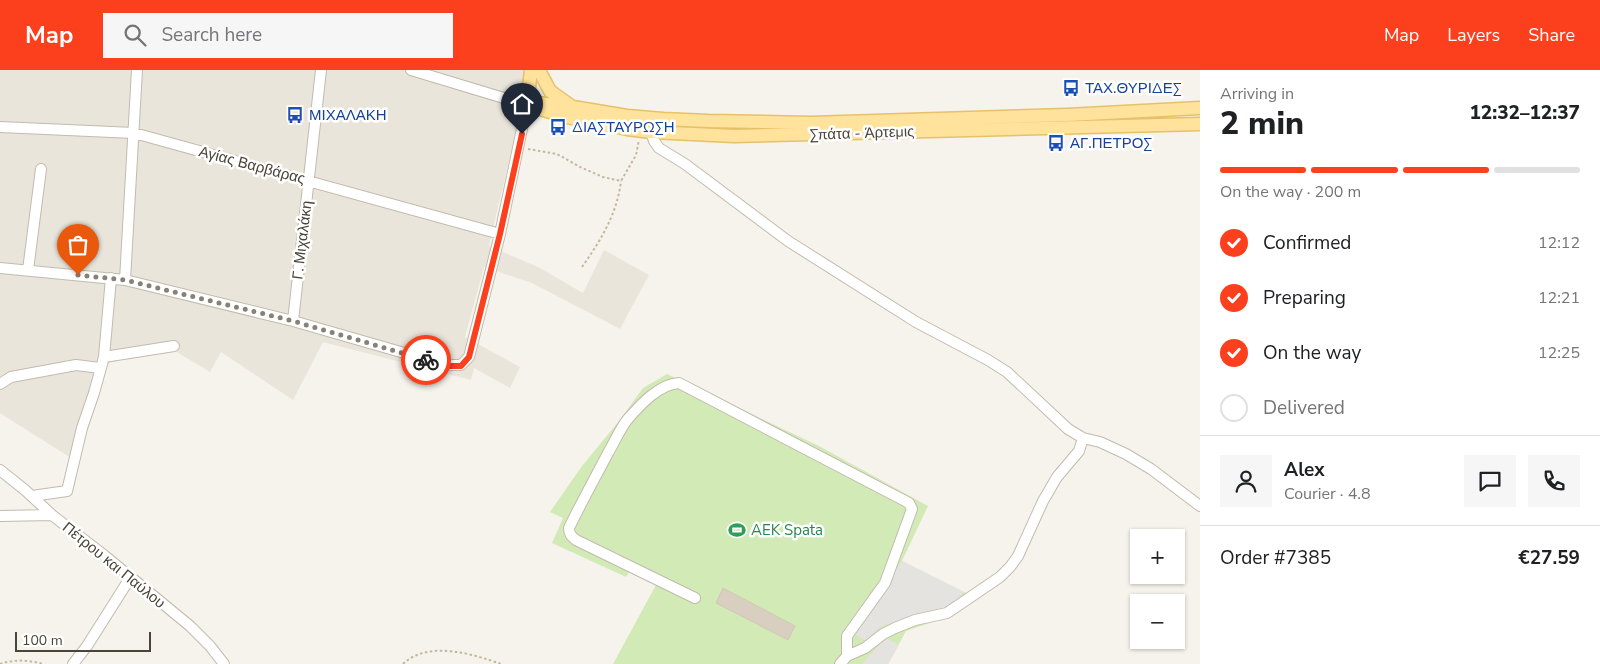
<!DOCTYPE html>
<html lang="en">
<head>
<meta charset="utf-8">
<style>
  body { margin:0; font-family:"Nunito Sans",sans-serif; background:#f6f6f6; color:#202124; height:100vh; display:flex; flex-direction:column; font-size:19px; white-space:nowrap }
  * { box-sizing:border-box; margin:0 }
  p { font-size:16px; color:#757577 }
  .icon { flex:none; width:28px; height:28px; fill:none; stroke:currentColor; stroke-width:2; stroke-linecap:round; stroke-linejoin:round }
  .map { position:relative; flex:1; overflow:hidden }
  .drawer { display:flex; flex-direction:column; background:#fff; width:400px }
  .drawer>* { flex:none }
  .fabs { position:absolute; left:1130px; top:459px; display:grid; gap:10px }
  .fabs a { display:grid; place-items:center; width:55px; height:55px; border-radius:0px; background:#fff; box-shadow:0 1px 4px #0004; font-size:25px }
  .scale { position:absolute; left:15px; bottom:12px; width:136px; box-sizing:border-box; padding-left:5px; border:2px solid #4b4439; border-top:0; font-size:14px; line-height:18px; white-space:nowrap; color:#4b4439; -webkit-text-stroke:4px #fff; paint-order:stroke }
  .pin { position:absolute; display:grid; place-items:center; width:42px; height:42px; color:#fff; margin:-51px -21px; border-radius:50% 50% 50% 0; rotate:-45deg; box-shadow:0 0 5px #0007 }
  .pin .icon { rotate:45deg }
  .courier { position:absolute; display:grid; place-items:center; width:50px; height:50px; margin:-25px; border:4px solid #fc3f1d; border-radius:50%; background:#fff; color:#222; box-shadow:0 1px 6px #0007 }
  .summary em { font-style:normal; font-weight:800 }
  .summary div { display:flex; flex-direction:column-reverse }
  .summary { display:flex; align-items:center; justify-content:space-between; height:85px; padding:0 20px }
  h1 { font-size:32px; font-weight:800; line-height:38px }
  .bar { display:grid; grid-template-columns:repeat(4,1fr); gap:8px 5px; align-content:center; height:60px; padding:0 20px }
  .bar i { height:6px; border-radius:4px; background:#e0e0e0 }
  .bar .on { background:#fc3f1d }
  .bar p { grid-column:span 4 }
  .line { display:flex; align-items:center; gap:12px; padding:0 20px; border-top:1px solid #e0e0e0 }
  .line div { flex:1 }
  .round { display:grid; place-items:center; flex:none; width:52px; height:52px; border-radius:0px; background:#f6f6f6 }
  ol { padding:0 20px; list-style:none }
  li { display:flex; align-items:center; gap:15px; height:55px }
  li p { margin-inline-start:auto }
  li .icon { padding:5px; border-radius:50%; background:#fc3f1d; color:#fff; stroke-width:4 }
  li:last-child { color:#757577 }
  li i { width:28px; height:28px; border:2px solid #e0e0e0; border-radius:50% }
  header { display:flex; align-items:center; gap:30px; box-sizing:border-box; height:70px; padding:0 25px; background:#fc3f1d; color:#fff }
  header strong { font-size:24px }
  nav { display:flex; gap:28px; margin-inline-start:auto; font-size:18px }
  .search { width:350px; height:45px; background:#f6f6f6; display:flex; align-items:center; gap:12px; box-sizing:border-box; padding:0 18px; border-radius:0px; color:#757577; font-size:19px }
  main { display:flex; flex:1; min-height:0 }
  .map>svg:first-child { display:block }
</style>
</head>
<body>
<header>
<strong>Map</strong>
<div class="search"><svg class="icon" aria-label="search" viewBox="0 0 24 24"><circle cx="10" cy="10" r="6"/><path d="M15 15l6 6"/></svg>Search here</div>
<nav><a>Map</a><a>Layers</a><a>Share</a></nav>
</header>
<main>
<div class="map">
<svg width="1200" height="594" viewBox="0 0 1200 594">
  <rect width="100%" height="100%" fill="#f6f3ec"/>
  <path fill="#eae5da" d="M0,0h525l-4,39 -32,137 49,21 45,26 21,-43 45,25 -29,54 -88,-46 -48,-16 -19,70 55,30 -10,21 -36,-20 -3,12 -148,-38 -30,58 -72,-48 -11,20 -35,-21 -33,2 -33,10 -36,84 -2,11 -71,-45z"/>
  <path fill="#d2eab5" d="M667,304l152,72 109,60 -26,55 62,31 10,7 -21,16 -47,16 -18,33h-275l43,-79 -27,-13 -3,5 -74,-34 11,-25 -13,-6 32,-46 37,-45 24,-33z"/>
  <path fill="#e5e3e0" d="M902,491l62,31 -12,13 -9,4 -61,17 -17,15 -12,-8z
    M885,568l14,7 -11,19h-26z"/>
  <path fill="#d8cfc1" stroke="#d3c7b4" d="M723,518l72,38 -7,14 -72,-37z"/>
  <g fill="none" stroke-linecap="round" stroke-linejoin="round">
    <g stroke="#c2bbae" stroke-width="12">
      <path id="minor" d="M0,57l134,6 366,101
        M651,62l3,9 5,7 26,16 103,77 128,81 72,38 19,12 61,57 15,9 17,4 26,12 25,15 49,37
        M0,198l125,12 168,41 153,44h15l8,-8 31,-123 27,-129 -116,-35
        M28,200l13,-101
        M125,210l12,-210
        M293,251l28,-251
        M104,287l70,-11
        M0,314l11,-7 65,-12 24,3
        M0,400l25,20 27,25 53,41 85,70 20,20 14,18
        M32,426l35,-5 15,-63 12,-35 10,-36 7,-79
        M0,446l52,-1
        M695,528l-119,-58c-5,-4 -7,-6 -7,-12 12,-25 26,-50 39,-75 6,-10 12,-24 19,-33 13,-15 32,-36 52,-37l230,120 3,6 -27,74 -38,53v20
        M73,594l14,-18 43,-68
        M840,594l7,-8 18,-8 18,-14 12,-6 20,-8 32,-7 53,-36 10,-10 8,-11 25,-55 14,-24 22,-26 4,-13"/>
    </g>
    <g stroke="#e6c16a" stroke-width="15">
      <path id="major" d="M541,4l9,17 21,15
        M537,33l36,4 54,9 36,3 45,2 103,2 256,-8 133,-7
        M527,35l40,12 60,12 24,3 83,4 466,-12
        M527,35l4,-35"/>
    </g>
    <path stroke="#c4b79f" stroke-width="2" stroke-dasharray="2.5 2.5" stroke-linecap="butt" d="M528,79l29,5 23,13 23,10 18,4 15,-26 3,-15
      M582,197c19,-27 35,-53 39,-86
      M0,594c14,-5 30,-4 43,0
      M403,594c25,-24 70,-10 98,0"/>
    <use href="#minor" stroke="#fff" stroke-width="10"/>
    <use href="#major" stroke="#ffe39c" stroke-width="12"/>
  </g>
  <g fill="none" stroke-linecap="round" stroke-linejoin="round">
    <path stroke="#878178" stroke-width="5" stroke-dasharray="0 9" d="M78,205l47,5 168,41 133,39"/>
    <path stroke="#fc3f1d" stroke-width="6" d="M426,290l20,6h15l8,-9 31,-123 22,-100"/>
  </g>
  <defs>
    <g id="bus-bare" transform="scale(1.35)"><path d="M-5-6H5V4H4V6H2V4H-2V6H-4V4H-5ZM-3.5-4V0h7V-4ZM-3.5 1.2v1.5H-2V1.2ZM2 1.2v1.5H3.5V1.2Z" fill="#1a4fb4" stroke="#fff" stroke-width="2.5" paint-order="stroke"/></g>
    <g id="stadium-bare" transform="scale(1.35)"><path d="M0-5a6.5 5 0 1 0 0 10a6.5 5 0 1 0 0-10ZM-3.5-1.8h7v3.6h-7Z" fill="#2e9e5b" stroke="#fff" stroke-width="2.5" paint-order="stroke"/></g>
  </defs>
  <g fill-rule="evenodd">
    <use href="#bus-bare" x="1071" y="18"/>
    <use href="#bus-bare" x="295" y="45"/>
    <use href="#bus-bare" x="558" y="57"/>
    <use href="#bus-bare" x="1056" y="73"/>
    <use href="#stadium-bare" x="737" y="460"/>
  </g>
  <g text-anchor="middle" dominant-baseline="central" stroke-width="5" stroke-linejoin="round" paint-order="stroke">
    <g font-size="15" fill="#164399" stroke="#fff" text-anchor="start">
      <text x="1085" y="18">ΤΑΧ.ΘΥΡΙΔΕΣ</text>
      <text x="309" y="45">ΜΙΧΑΛΑΚΗ</text>
      <text x="572" y="57">ΔΙΑΣΤΑΥΡΩΣΗ</text>
      <text x="1070" y="73">ΑΓ.ΠΕΤΡΟΣ</text>
    </g>
    <g font-size="15" fill="#4b4439" stroke="#fff">
      <text transform="translate(862 63) rotate(-2)">Σπάτα - Άρτεμις</text>
      <text transform="translate(252 95) rotate(15)">Αγίας Βαρβάρας</text>
      <text transform="translate(302 170) rotate(-83)">Γ. Μιχαλάκη</text>
      <text transform="translate(114 495) rotate(39)">Πέτρου και Παύλου</text>
    </g>
    <g font-size="15" fill="#27864d" stroke="#fff" text-anchor="start">
      <text x="751" y="460">AEK Spata</text>
    </g>
  </g>
</svg>
<div class="fabs">
<a>+</a>
<a>−</a>
</div>
<div class="scale">100 m</div>
<div class="pin" style="left:78px;top:205px;background:#ea580c"><svg class="icon" aria-label="bag" viewBox="0 0 24 24"><path d="M5 8h14l-1 12H6zM9 8a3 3 0 0 1 6 0"/></svg></div>
<div class="pin" style="left:522px;top:64px;background:#1f2937"><svg class="icon" aria-label="home" viewBox="0 0 24 24"><path d="M3 11l9-7 9 7M6 9v11h12V9"/></svg></div>
<div class="courier" style="left:426px;top:290px"><svg class="icon" aria-label="bike" viewBox="0 0 24 24"><circle cx="6" cy="16" r="4"/><circle cx="18" cy="16" r="4"/><path d="M6 16l4-8h5l3 8M10 8l3 8H6M13 5h3"/></svg></div>
</div>
<section class="drawer">
<div class="summary"><div><h1>2 min</h1><p>Arriving in</p></div><em>12:32–12:37</em></div>
<div class="bar"><i class="on"></i><i class="on"></i><i class="on"></i><i></i><p>On the way · 200 m</p></div>
<ol>
<li><svg class="icon" aria-label="check" viewBox="0 0 24 24"><path d="M5 12l5 5 9-10"/></svg>Confirmed<p>12:12</p></li>
<li><svg class="icon" aria-label="check" viewBox="0 0 24 24"><path d="M5 12l5 5 9-10"/></svg>Preparing<p>12:21</p></li>
<li><svg class="icon" aria-label="check" viewBox="0 0 24 24"><path d="M5 12l5 5 9-10"/></svg>On the way<p>12:25</p></li>
<li><i></i>Delivered</li>
</ol>
<div class="line" style="height:90px"><a class="round"><svg class="icon" aria-label="person" viewBox="0 0 24 24"><circle cx="12" cy="8" r="4"/><path d="M4 21q1-7 8-7t8 7"/></svg></a><div><b>Alex</b><p>Courier · 4.8</p></div><a class="round"><svg class="icon" aria-label="chat" viewBox="0 0 24 24"><path d="M4 5h16v11H9l-5 4z"/></svg></a><a class="round"><svg class="icon" aria-label="phone" viewBox="0 0 24 24"><path d="M5 4h4l2 5-3 2q2 4 5 5l2-3 5 2v4C11 20 4 13 5 4z"/></svg></a></div>
<div class="line" style="height:65px"><div>Order #7385</div><b>€27.59</b></div>
</section>
</main>
</body>
</html>
